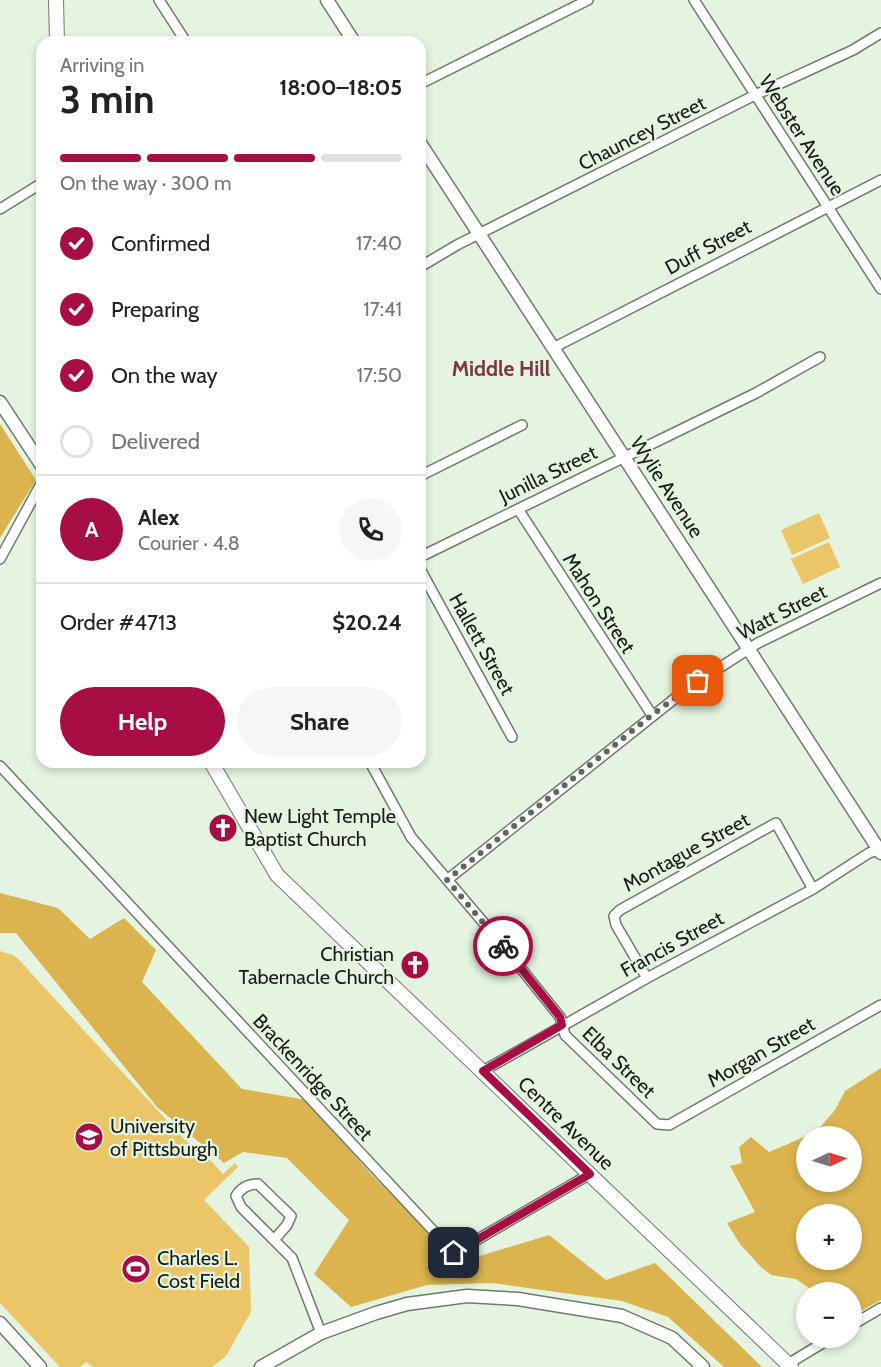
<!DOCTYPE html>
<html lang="en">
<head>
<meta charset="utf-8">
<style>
  body { margin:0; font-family:Cabin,sans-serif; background:#f6f6f6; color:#222; height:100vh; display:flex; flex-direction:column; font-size:22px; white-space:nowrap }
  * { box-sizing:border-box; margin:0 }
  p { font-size:20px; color:#767676 }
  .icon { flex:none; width:33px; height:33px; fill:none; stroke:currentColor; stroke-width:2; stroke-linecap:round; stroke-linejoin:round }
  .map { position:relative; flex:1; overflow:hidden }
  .details { position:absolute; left:36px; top:36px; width:390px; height:732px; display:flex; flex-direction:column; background:#fff; border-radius:18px; box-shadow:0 3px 9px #0003 }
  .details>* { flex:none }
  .needle { width:39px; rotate:86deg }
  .tools { position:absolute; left:796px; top:1126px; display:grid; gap:12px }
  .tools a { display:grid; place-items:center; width:66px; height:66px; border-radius:50%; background:#fff; box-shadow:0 3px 9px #0003; font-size:30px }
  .pin { position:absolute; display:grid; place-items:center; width:51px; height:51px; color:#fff; margin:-26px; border-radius:12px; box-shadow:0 3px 9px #0006 }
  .courier { position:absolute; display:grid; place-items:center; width:60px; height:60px; margin:-30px; border:4px solid #a60e44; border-radius:50%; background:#fff; color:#222; box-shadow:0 2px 8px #0007 }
  .headline em { font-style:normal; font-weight:700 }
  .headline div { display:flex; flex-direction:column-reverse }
  .headline { display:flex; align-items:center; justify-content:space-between; height:102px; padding:0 24px }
  h1 { font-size:39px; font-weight:700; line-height:45px }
  .bar { display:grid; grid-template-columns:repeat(4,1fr); gap:9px 6px; align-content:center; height:72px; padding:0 24px }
  .bar i { height:8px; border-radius:4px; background:#e0e0e0 }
  .bar .active { background:#a60e44 }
  .bar p { grid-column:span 4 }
  .line { display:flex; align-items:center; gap:15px; padding:0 24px; border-top:2px solid #e0e0e0 }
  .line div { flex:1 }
  .round { display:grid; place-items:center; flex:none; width:63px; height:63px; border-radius:32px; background:#f6f6f6 }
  ol { padding:0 24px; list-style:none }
  li { display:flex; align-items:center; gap:18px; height:66px }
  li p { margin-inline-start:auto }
  li .icon { padding:6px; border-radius:50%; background:#a60e44; color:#fff; stroke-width:4 }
  li:last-child { color:#767676 }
  li i { width:33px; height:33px; border:3px solid #e0e0e0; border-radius:50% }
  .cta { display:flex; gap:12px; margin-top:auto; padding:12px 24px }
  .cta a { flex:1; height:69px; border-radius:36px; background:#a60e44; color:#fff; font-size:24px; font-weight:700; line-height:69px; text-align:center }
  .cta a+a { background:#f6f6f6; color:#222 }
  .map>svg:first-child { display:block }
</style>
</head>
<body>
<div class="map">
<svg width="881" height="1367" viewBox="0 0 881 1367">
  <rect width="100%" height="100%" fill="#e4f4e0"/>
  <path fill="#ebc668" d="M819,513l11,25 -38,17 -11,-25z
    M829,542l11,25 -37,17 -12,-25z
    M0,951l13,4 6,5 166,180 27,22 11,12 12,-11 3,4 -34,33 45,47 2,65 -25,44 -14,11h-119l-7,-5 -6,5h-20l-60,-64z"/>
  <path fill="#dbb44f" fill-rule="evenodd" d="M0,424l36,56 -36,58z
    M0,893l58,15 32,31 34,-21 32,32 -14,32 100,107 65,11 63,73 90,89 89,-27 57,45 49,-17 107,104h-38l-56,-50 -46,-16 -130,-18 -65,2 -76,22 -37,-33 35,-54 -62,-62 -44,-6 -19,11 -67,-56 -141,-174h-16z
    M881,1068v232l-29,16v-23h-36l-20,-14 -25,-4 -10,-8 -21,-23 -13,-21 28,-11 -25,-46 12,-3 -3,-16 12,-10 18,15 47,-20 19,-22 10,-19zM807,1137h45v45h-45zM807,1215h45v45h-45z"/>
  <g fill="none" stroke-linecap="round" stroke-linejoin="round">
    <g stroke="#6d7c6a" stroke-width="12">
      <path id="minor" d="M159,0l27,42
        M694,0l187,289
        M420,84l168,-84
        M0,209l42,-26
        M420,267l37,-22 298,-150 98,-45 28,-17
        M553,348l328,-168
        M420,476l102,-51
        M518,509l134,206
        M420,557l336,-164 64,-36
        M0,559l42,-77
        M420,569l92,168
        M370,762l41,75 83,98 66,82 5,18 92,89 12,1 212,-120
        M0,766l454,487 136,-79
        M447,880l241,-192 70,-45 123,-60
        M647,978l-31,-53 -2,-9 6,-6 156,-87 37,66
        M483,1071l164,-93 166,-89 56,-36 12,-4
        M274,1240l13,-15 4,-9 -33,-32c-9,0 -17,4 -22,12l5,11 51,51 29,75
        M852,1325l29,-17
        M788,1364l43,-26"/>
    </g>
    <g stroke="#6d7c6a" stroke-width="15">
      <path id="tertiary" d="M327,0l27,42
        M420,143l461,710
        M0,402l42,64
        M0,1323l40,44
        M261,1367l60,-34 55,-20 31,-9 60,-8 51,3 104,17 50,22 31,29"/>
    </g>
    <g stroke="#6d7c6a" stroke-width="16">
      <path id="secondary" d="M56,0l1,42
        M211,762l66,113 514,492"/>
    </g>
    <use href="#minor" stroke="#fff" stroke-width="9"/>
    <use href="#tertiary" stroke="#fff" stroke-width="12"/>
    <use href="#secondary" stroke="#fff" stroke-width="14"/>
  </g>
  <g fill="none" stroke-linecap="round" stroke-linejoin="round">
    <path stroke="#5f685d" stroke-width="6" stroke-dasharray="0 10.8" d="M503,946l-56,-66 205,-165 46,-34"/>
    <path stroke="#a60e44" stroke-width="8" d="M454,1253l136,-79 -107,-103 79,-46 -2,-8 -57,-71"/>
  </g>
  <defs>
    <g id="church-disc" transform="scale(1.5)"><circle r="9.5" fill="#a60e44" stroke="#e4f4e0"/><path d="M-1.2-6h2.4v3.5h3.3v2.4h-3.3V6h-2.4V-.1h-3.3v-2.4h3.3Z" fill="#fff"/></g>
    <g id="university-disc" transform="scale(1.5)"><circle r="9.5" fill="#a60e44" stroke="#e4f4e0"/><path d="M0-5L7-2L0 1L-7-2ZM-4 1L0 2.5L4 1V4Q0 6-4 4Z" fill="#fff"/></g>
    <g id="stadium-disc" transform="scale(1.5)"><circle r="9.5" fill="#a60e44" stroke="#e4f4e0"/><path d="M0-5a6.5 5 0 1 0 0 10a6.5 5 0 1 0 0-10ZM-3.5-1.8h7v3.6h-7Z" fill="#fff"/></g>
  </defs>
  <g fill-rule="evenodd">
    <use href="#church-disc" x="223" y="828"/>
    <use href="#church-disc" x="415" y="965"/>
    <use href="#university-disc" x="89" y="1137"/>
    <use href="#stadium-disc" x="136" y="1269"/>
  </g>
  <g text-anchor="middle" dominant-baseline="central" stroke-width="4.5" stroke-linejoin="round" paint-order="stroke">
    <g font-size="20" fill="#171d16" stroke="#e4f4e0">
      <text transform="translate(642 133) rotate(-27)">Chauncey Street</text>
      <text transform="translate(802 135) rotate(57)">Webster Avenue</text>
      <text transform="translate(708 247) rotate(-28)">Duff Street</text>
      <text transform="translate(548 474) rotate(-26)">Junilla Street</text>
      <text transform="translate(667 487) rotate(57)">Wylie Avenue</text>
      <text transform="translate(599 603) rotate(57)">Mahon Street</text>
      <text transform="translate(782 612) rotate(-27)">Watt Street</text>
      <text transform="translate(482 644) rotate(61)">Hallett Street</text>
      <text transform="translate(686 852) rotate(-29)">Montague Street</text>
      <text transform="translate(672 944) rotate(-29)">Francis Street</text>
      <text transform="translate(761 1052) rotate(-30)">Morgan Street</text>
      <text transform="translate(619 1062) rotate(44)">Elba Street</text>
      <text transform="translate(313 1077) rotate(47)">Brackenridge Street</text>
      <text transform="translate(566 1123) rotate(44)">Centre Avenue</text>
    </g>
    <g font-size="20" fill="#171d16" stroke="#e4f4e0" text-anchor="start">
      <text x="244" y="816">New Light Temple<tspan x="244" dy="23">Baptist Church</tspan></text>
      <text x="394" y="954" text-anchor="end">Christian<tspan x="394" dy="23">Tabernacle Church</tspan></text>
      <text x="110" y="1126">University<tspan x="110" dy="23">of Pittsburgh</tspan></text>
      <text x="157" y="1258">Charles L.<tspan x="157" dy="23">Cost Field</tspan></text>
    </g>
    <g font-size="21" font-weight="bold" fill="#7f3746" stroke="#e4f4e0">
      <text x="501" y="368">Middle Hill</text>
    </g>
  </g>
</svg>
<div class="tools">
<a><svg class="needle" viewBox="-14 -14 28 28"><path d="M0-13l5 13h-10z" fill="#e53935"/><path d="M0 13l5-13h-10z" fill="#767676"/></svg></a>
<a>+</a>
<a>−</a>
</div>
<div class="pin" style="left:698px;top:681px;background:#ea580c"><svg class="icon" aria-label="bag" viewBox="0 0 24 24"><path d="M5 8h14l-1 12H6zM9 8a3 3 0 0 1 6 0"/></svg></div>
<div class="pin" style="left:454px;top:1253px;background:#1f2937"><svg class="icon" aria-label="home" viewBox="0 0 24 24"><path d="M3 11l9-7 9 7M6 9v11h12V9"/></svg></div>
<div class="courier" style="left:503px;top:946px"><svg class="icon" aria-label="bike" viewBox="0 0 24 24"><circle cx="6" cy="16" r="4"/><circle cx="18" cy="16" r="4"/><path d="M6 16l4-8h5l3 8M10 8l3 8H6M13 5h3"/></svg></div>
<section class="details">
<div class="headline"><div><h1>3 min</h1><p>Arriving in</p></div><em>18:00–18:05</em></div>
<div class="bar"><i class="active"></i><i class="active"></i><i class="active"></i><i></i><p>On the way · 300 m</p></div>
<ol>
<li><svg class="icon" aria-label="check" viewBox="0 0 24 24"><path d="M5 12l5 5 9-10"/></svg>Confirmed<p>17:40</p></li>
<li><svg class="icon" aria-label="check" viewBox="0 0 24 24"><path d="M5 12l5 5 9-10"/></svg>Preparing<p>17:41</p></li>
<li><svg class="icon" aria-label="check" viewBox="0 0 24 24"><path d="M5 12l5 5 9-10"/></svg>On the way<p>17:50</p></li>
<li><i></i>Delivered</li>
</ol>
<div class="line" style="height:108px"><b class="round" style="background:#a60e44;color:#fff">A</b><div><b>Alex</b><p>Courier · 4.8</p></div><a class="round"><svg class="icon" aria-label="phone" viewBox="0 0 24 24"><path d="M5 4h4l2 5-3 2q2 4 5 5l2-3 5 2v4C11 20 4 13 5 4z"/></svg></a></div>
<div class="line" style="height:78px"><div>Order #4713</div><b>$20.24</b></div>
<div class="cta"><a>Help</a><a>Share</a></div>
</section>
</div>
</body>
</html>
